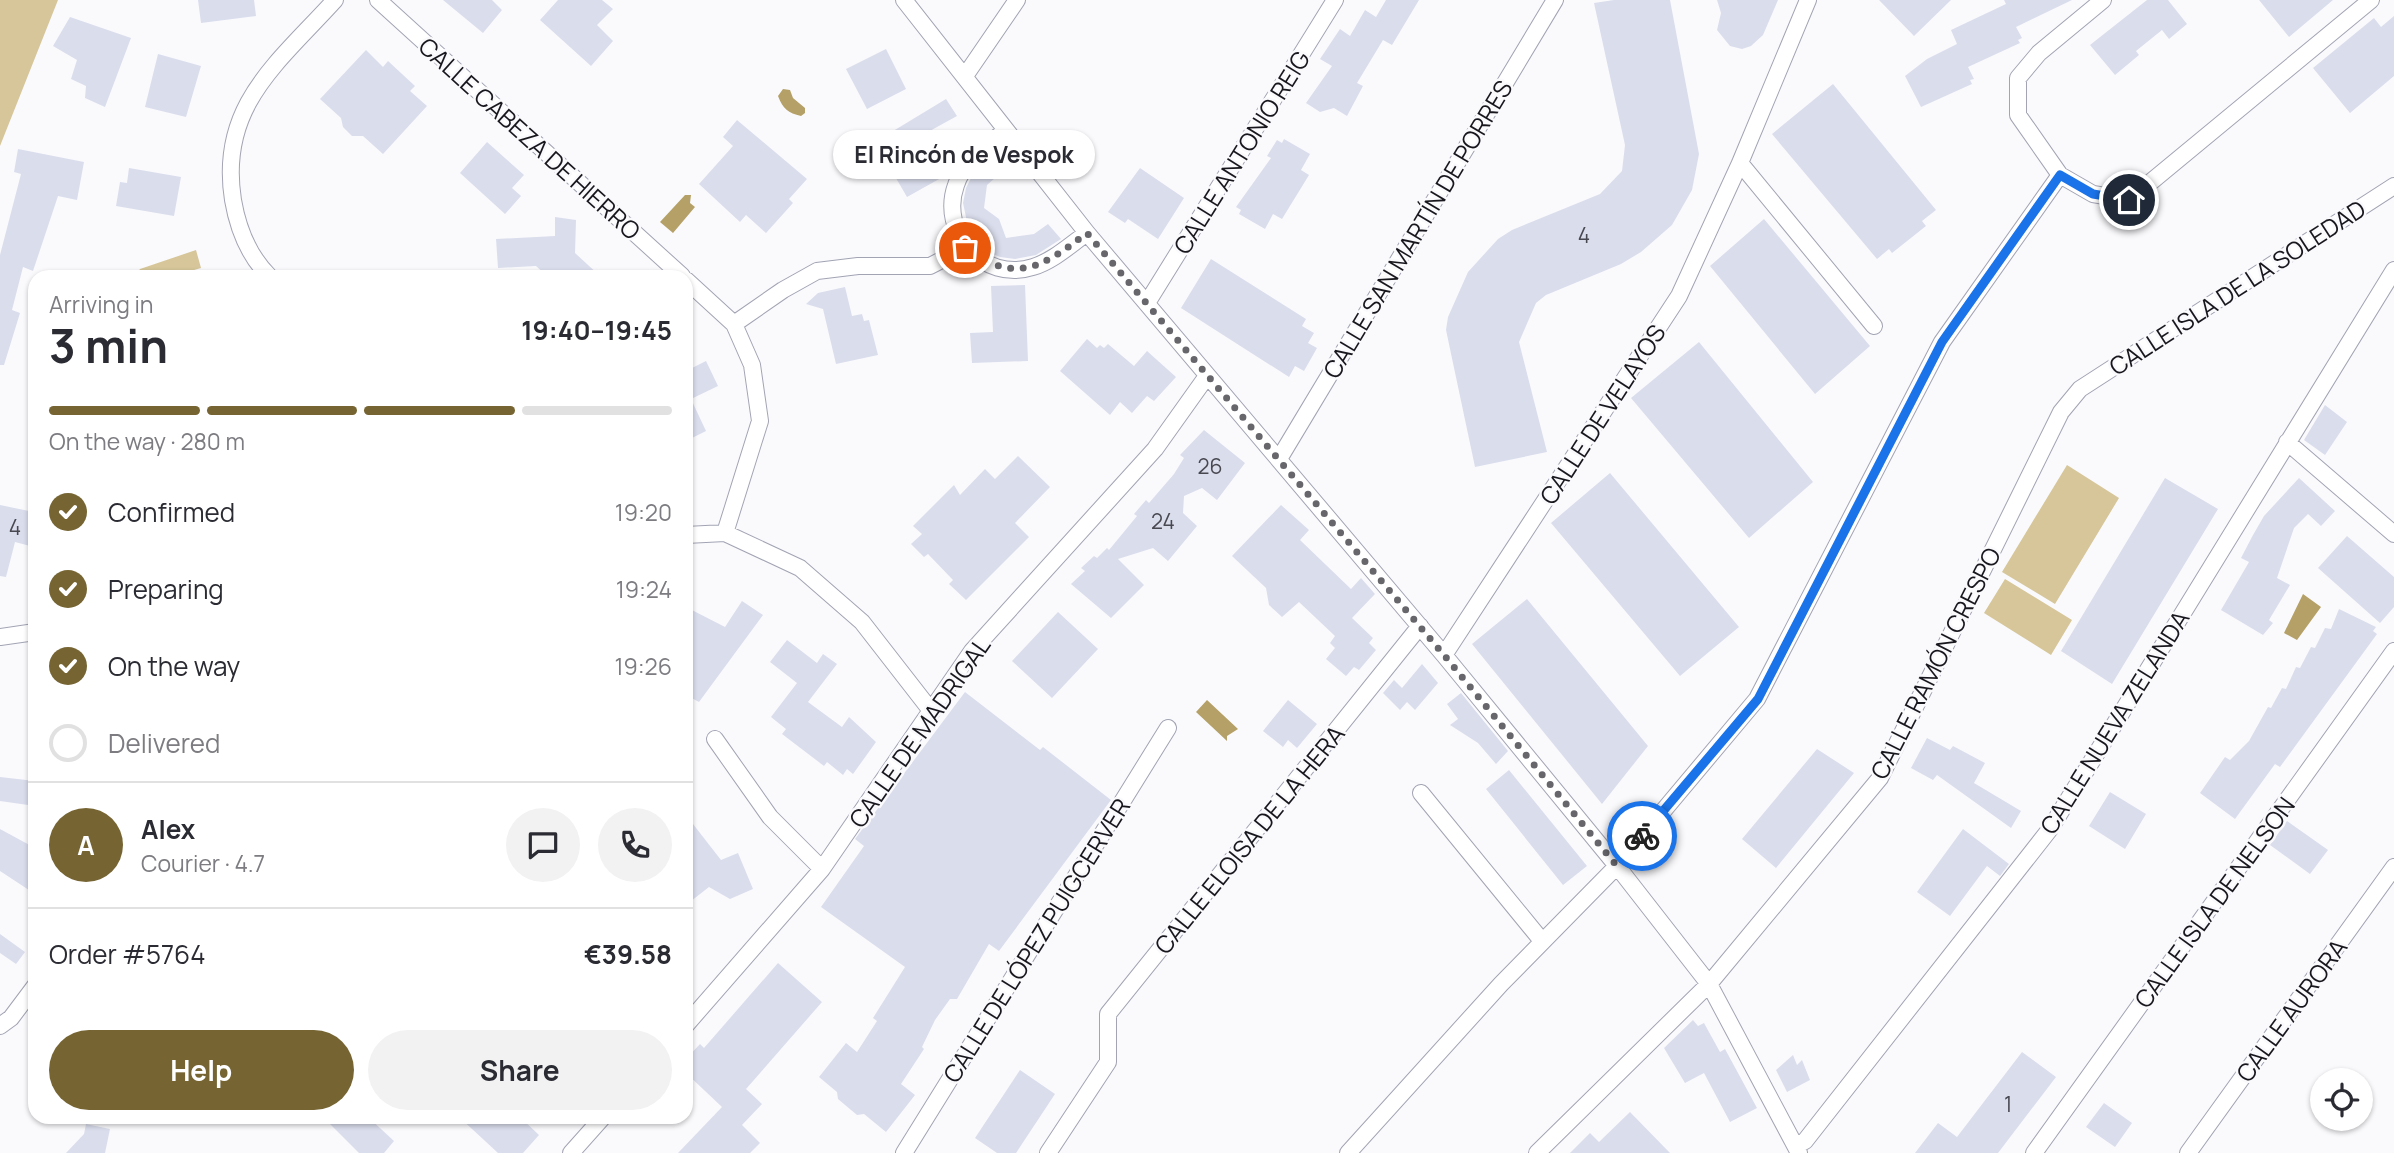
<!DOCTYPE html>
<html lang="en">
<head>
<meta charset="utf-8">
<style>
  body { margin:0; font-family:Manrope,sans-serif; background:#f2f2f3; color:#2b2b33; height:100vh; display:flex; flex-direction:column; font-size:26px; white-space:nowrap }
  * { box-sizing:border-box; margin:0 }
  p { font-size:23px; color:#7c7c81 }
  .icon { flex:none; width:38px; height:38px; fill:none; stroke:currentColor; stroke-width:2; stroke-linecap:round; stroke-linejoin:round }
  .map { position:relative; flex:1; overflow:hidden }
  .side { position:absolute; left:28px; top:270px; width:665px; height:854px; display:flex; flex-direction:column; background:#fff; border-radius:21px; box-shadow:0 2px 5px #0004 }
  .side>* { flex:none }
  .buttons { position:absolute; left:2310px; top:1068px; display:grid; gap:14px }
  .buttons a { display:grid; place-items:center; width:63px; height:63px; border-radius:50%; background:#fff; box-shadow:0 2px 5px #0004; font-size:35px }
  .pin { position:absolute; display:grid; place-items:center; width:60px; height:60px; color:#fff; margin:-30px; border:4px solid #fff; border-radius:50%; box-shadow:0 2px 7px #0007 }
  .courier { position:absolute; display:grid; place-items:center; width:70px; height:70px; margin:-35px; border:5px solid #1a73e8; border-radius:50%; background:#fff; color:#222; box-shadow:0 2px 9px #0007 }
  .bubble { position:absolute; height:49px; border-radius:24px; background:#fff; box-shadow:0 2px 5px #0004; font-size:23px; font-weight:700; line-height:49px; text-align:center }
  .summary em { font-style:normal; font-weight:700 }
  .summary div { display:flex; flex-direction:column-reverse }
  .summary { display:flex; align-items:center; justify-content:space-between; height:119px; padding:0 21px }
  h1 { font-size:46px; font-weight:700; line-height:52px }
  .bar { display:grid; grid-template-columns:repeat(4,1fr); gap:10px 7px; align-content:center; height:84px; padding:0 21px }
  .bar i { height:9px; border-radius:5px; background:#e1e1e2 }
  .bar .selected { background:#766533 }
  .bar p { grid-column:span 4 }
  .line { display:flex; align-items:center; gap:18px; padding:0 21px; border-top:2px solid #e1e1e2 }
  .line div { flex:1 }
  .round { display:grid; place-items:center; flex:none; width:74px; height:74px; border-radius:37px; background:#f2f2f3 }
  ol { padding:0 21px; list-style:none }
  li { display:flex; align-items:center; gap:21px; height:77px }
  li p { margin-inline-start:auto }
  li .icon { padding:7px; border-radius:50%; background:#766533; color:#fff; stroke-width:4 }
  li:last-child { color:#7c7c81 }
  li i { width:38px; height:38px; border:4px solid #e1e1e2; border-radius:50% }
  .action { display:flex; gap:14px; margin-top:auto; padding:14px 21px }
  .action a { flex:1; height:80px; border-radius:42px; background:#766533; color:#fff; font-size:28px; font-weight:700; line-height:80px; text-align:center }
  .action a+a { background:#f2f2f3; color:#2b2b33 }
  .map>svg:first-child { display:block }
</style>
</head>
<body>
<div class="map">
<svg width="2394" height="1153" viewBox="0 0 2394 1153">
  <rect width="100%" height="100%" fill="#fafafd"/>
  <path fill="#d6c699" d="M0,0h58l-58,146z
    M196,250l5,18 -28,8h-38l5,-7z
    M2067,465l52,33 -64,106 -53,-32z
    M2005,579l67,41 -21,35 -67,-42z"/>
  <path fill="#b5a167" d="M783,89l7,1 3,8 12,10v5l-4,3c-13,-3 -18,-7 -23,-20z
    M685,195h6l-1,8 5,4 -22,26 -13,-11z
    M2303,594l18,13 -24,33 -13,-7z
    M1207,700l31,29 -11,7v5l-31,-29z"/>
  <path fill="#daddec" d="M198,0h56l2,16 -55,7z
    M443,0h49l10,10 -19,23z
    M558,0h44l11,9 -16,16 16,16 -22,25 -51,-46z
    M1386,0h33l-27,45 -9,-5 -26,43 6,3 -16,30 -13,-8 -14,4 -14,-9 26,-37 -12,-7 20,-30 10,7 15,-26 11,7z
    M1614,0h56l29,154 -7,36 -20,35 -31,27 -20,12 -75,31 -10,8 -17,39 28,110 -72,15 -29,-137 2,-13 20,-45 30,-33 14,-9 88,-36 22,-23 3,-26 -31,-142z
    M1717,0h61l-15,35 -12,11 -9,3 -12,-3 -13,-16 4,-17z
    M1879,0h72l-37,36z
    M2004,0h68l-56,27 6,11 -4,2 2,3 -52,24 6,12 -4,1 2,4 -51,23 -16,-31 22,-17 30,-15 -6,-14 55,-26z
    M2147,0h21l19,24 -18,15 -7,-9 -26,21 3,4 -24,20 -25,-30z
    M2259,0h74l-44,37z
    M2394,16v60l-44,37 -37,-45 61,-50 7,9z
    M70,17l61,21 -26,69 -20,-9 1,-12 -15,-7 6,-19 -24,-14z
    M886,49l20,40 -39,20 -21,-40z
    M366,50l17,17 5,-6 27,25 -5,5 17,15 -44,48 -20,-18h-11l-9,-9 -2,-9 -21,-19z
    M158,54l43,12 -15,51 -41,-10z
    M1833,84l103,126 -14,11 4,5 -34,27 -3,-4 -12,10 -105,-125z
    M946,99l11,17 -40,22 24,40 -34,19 -32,-55z
    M737,120l70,59 -18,20 4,4 -27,30 -20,-18 -6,7 -41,-38 34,-38 -10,-9z
    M1284,139l26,15 -9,16 8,5 -27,44 -9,-5 -8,15 -26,-15 2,-4 -5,-3 35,-49 -4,-2 10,-16 5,3z
    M487,142l37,33 -12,13 9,8 -16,18 -45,-41z
    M18,149l66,13 -7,38 -19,-4 -25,75 -10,-4 -11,43 8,3 -16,52h-4v-110l21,-81 -7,-2z
    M992,155l12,15 -17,15 -3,23 15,11 7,19 28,-4 14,-10 13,15 -25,16 -21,4 -15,-2 -12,-5 -19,-21 -6,-28 3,-15 7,-14z
    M129,168l52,9 -7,39 -58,-10 4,-24 7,1z
    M1140,168l44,30 -26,41 -30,-20 -3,4 -17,-11z
    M555,217l21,3 -1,33 25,23h-53l-11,-10 -38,2 -2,-29 59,-3z
    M1764,219l106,127 -55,48 -105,-128z
    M1211,259l95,60 -4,7 12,7 -6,10 9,5 -13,23 -9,-5 -6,11 -108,-69z
    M1025,285l3,76 -56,2 -2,-30 23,-1 -2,-46z
    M845,287l7,29 10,-2 2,7 5,-1 9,35 -42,9 -13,-55 -17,-5 12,-11z
    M1087,339l10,9 3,-3 4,3 4,-4 26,22 13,-15 29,26 -22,24 -7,-5 -15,17 -12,-11 -10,13 -50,-44z
    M1699,342l114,140 -64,56 -118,-140z
    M706,361l12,25 -27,13 15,32 -20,10v-70z
    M2325,405l22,17 -22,33 -21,-15z
    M1204,430l41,33 -28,37 -15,-12 -18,8 -1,17 14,13 -29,35 -15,-13 -35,11 26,26 -33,33 -40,-34 14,-13 -4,-3 13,-12 3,2 10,-10 2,2 28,-34 -3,-2 12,-14 3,3 25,-29 10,-16 -4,-3z
    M1018,456l32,31 -35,36 14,14 -63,63 -17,-16 4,-4 -25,-26 -4,3 -13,-13 11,-10 -9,-8 41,-41 6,10 25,-26 10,10z
    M1610,473l129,154 -59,49 -129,-153z
    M2165,478l53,31 -106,175 -51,-33z
    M2299,478l36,33 -14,15 -13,-12 -14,14 -17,50 13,7 -21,35 4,3 -10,12 -42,-25 28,-48 -8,-4 12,-23 11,-19z
    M0,505l29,6 5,36 -19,-5 -9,35 -6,-1z
    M1281,505l28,25 -9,10 51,49 10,-11 14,16 -23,24 21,20 -4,5 7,7 -17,20 -5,-3 -8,9 -20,-17 9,-11 -5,-5 5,-7 -36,-34 -17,15 -13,-12 -3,-17 -34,-32z
    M2347,536l47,41v30l-14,16 -62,-55z
    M1527,599l121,147 -46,58 -130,-160z
    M742,601l21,14 -64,87 -13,-7v-88l39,20z
    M2339,609l37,18 -3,4 4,3 -97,133 -5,-3 -40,55 -35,-26 25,-36 5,3 19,-19 19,-34 3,1 11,-20 4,1 10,-22 4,1 11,-21 4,1 10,-20 6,1z
    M1058,612l40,37 -46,49 -40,-37z
    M787,640l30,23 6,-9 14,10 -29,38 34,25 7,-10 27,25 -23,32 -6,-5 -4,6 -16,-13 -3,4 -42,-32 4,-5 -15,-12 26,-34 -27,-21z
    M1422,664l16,19 -23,27 -8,-8 -7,8 -17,-17 11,-13 8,8z
    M965,692l75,58 3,-3 68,53 -112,151 -10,-7 -32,55h-7l-15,21 -13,27 2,2 -23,35 14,11 -29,37 -22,-18 -7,1 -19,-16 -1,-7 -18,-15 27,-34 11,9 20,-31 -4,-3 32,-51 -84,-60 43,-61 -9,-7z
    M1461,693l47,58 -12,13 -18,-21 -28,-18 8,-6 -11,-15z
    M1288,700l29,24 -20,24 -9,-8 -5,7 -20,-16z
    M1927,738l23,12 3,-4 32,17 -11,20 47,28 -10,17 -74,-53 -4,5 -22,-12z
    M1817,749l37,24 -78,95 -34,-29z
    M1509,770l78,96 -24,19 -77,-96z
    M0,777l35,4v25l-35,-5z
    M2110,792l36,22 -21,35 -36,-23z
    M686,815l35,45 17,-7 15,36 -23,10 -21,-12 -23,18z
    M2287,821l41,29 -18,24 -40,-29z
    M0,829l35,19v46l-35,-23z
    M1963,829l46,35 -9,12 -13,-10 -37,50 -33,-24z
    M0,934l25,18 -9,12 -16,-11z
    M778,963l44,39 -76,87 16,15 -20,21 18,18 -10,10h-72l44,-46 -36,-34v-14l14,-15 4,4z
    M1693,1020l5,6 6,-3 16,29 5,-3 32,59 -27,14 -26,-49 -19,10 -21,-35z
    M2022,1052l34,25 -58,76h-83l23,-30 19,14z
    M1793,1055l4,10 5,-5 8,20 -23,12 -11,-22z
    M1020,1070l35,24 -39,59h-19l-22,-15z
    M2104,1103l28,20 -17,24 -29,-20z
    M1630,1112l40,41h-100l20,-20 9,9z
    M322,1116h45l27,25 -10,12h-25z
    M458,1116h61l20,19 -16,18h-25z
    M86,1124l24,5 -5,24h-39l18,-19z"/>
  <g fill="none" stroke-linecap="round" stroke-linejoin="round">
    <g stroke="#a2a4b3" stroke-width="18">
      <path id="street" d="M378,0l304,276
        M904,0l183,233 357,422 173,211 92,118 90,169
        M2103,0l-64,53 -21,25v37l42,60 33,19 36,6 242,-200
        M965,76l52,-76
        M1006,130c-19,16 -42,30 -50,55 -17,47 27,98 77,82 20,-6 37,-22 54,-34
        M1740,163l134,163
        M269,276c-21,-21 -31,-47 -36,-76 -15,-94 45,-137 102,-200
        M686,280l48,44 18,41 8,56 -35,112
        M1147,303l188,-303
        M734,324l49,-34 34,-19 41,-5h72l35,-18
        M2287,442l107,92
        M1279,459l276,-459
        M686,535l39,-2 75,35 62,54 70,90
        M0,637l35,-5
        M1444,655l235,-359 61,-133 68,-163
        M715,739l55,78 52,52
        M1421,793l121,148
        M686,1025l136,-156 150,-218 183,-202 52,-73
        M0,1026l11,-8 24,-32
        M1796,1146l9,-5 245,-312 344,-559
        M571,1153l33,-37
        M904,1153l264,-425
        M1048,1153l60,-91v-48l312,-388
        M1348,1153l153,-169 116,-118 140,-167 185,-357 118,-167
        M1537,1153l172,-169 171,-206 181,-366 19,-23 314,-203
        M2034,1153l360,-502
        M2188,1153l206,-286"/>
    </g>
    <use href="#street" stroke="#fff" stroke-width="16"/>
  </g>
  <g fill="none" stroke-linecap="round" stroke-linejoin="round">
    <path stroke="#66666b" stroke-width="7" stroke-dasharray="0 12.6" d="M965,248c52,37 77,19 122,-15l357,422 173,211 25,-30"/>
    <path stroke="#1a73e8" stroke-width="9" d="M1642,836l116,-137 184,-357 118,-167 33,19 36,6"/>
  </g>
  <g text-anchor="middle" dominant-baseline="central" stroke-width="5" stroke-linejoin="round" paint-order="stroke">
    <g font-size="21" fill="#484851">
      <text x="1584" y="235">4</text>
      <text x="1210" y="466">26</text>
      <text x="1163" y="521">24</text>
      <text x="15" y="527">4</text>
      <text x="2008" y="1104">1</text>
    </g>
    <g font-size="24" fill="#17171d" stroke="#fafafd">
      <text transform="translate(530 138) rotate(42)">CALLE CABEZA DE HIERRO</text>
      <text transform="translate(1241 152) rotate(-58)">CALLE ANTONIO REIG</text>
      <text transform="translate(1417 229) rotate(-59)">CALLE SAN MARTÍN DE PORRES</text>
      <text transform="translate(2237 287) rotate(-33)">CALLE ISLA DE LA SOLEDAD</text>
      <text transform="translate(1602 414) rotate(-57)">CALLE DE VELAYOS</text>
      <text transform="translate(1935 663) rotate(-63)">CALLE RAMÓN CRESPO</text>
      <text transform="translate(2114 722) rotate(-58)">CALLE NUEVA ZELANDA</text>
      <text transform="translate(919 732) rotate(-55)">CALLE DE MADRIGAL</text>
      <text transform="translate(1249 839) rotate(-51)">CALLE ELOISA DE LA HERA</text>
      <text transform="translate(2214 902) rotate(-54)">CALLE ISLA DE NELSON</text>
      <text transform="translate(1036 940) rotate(-58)">CALLE DE LÓPEZ PUIGCERVER</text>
      <text transform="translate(2291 1010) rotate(-54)">CALLE AURORA</text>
    </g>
  </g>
</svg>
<div class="buttons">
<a><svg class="icon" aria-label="locate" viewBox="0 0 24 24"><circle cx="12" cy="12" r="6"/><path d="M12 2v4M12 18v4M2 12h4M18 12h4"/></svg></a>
</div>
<div class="pin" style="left:965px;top:248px;background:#ea580c"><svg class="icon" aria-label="bag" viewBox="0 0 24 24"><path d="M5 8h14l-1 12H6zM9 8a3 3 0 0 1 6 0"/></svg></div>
<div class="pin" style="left:2129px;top:200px;background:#1f2937"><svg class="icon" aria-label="home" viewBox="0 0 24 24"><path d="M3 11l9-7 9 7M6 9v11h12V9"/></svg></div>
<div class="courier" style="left:1642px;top:836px"><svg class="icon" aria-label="bike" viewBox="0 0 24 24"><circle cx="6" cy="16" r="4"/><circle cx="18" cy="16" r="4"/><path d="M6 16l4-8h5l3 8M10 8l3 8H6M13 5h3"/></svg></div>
<div class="bubble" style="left:833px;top:130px;width:262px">El Rincón de Vespok</div>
<section class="side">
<div class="summary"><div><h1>3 min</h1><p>Arriving in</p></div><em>19:40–19:45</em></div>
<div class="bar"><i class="selected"></i><i class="selected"></i><i class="selected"></i><i></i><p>On the way · 280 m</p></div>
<ol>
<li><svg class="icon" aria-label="check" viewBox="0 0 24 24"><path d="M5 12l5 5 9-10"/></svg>Confirmed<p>19:20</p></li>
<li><svg class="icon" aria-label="check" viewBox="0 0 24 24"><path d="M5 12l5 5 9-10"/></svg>Preparing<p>19:24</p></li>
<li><svg class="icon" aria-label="check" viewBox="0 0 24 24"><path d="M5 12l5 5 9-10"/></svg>On the way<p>19:26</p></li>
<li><i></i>Delivered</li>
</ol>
<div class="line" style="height:126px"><b class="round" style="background:#766533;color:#fff">A</b><div><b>Alex</b><p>Courier · 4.7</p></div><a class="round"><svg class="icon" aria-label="chat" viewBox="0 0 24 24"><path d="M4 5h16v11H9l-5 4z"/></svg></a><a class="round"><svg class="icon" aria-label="phone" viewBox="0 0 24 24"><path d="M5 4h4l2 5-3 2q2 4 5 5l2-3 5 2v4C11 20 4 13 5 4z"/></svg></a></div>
<div class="line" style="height:91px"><div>Order #5764</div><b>€39.58</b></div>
<div class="action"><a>Help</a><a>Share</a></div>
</section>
</div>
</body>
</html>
